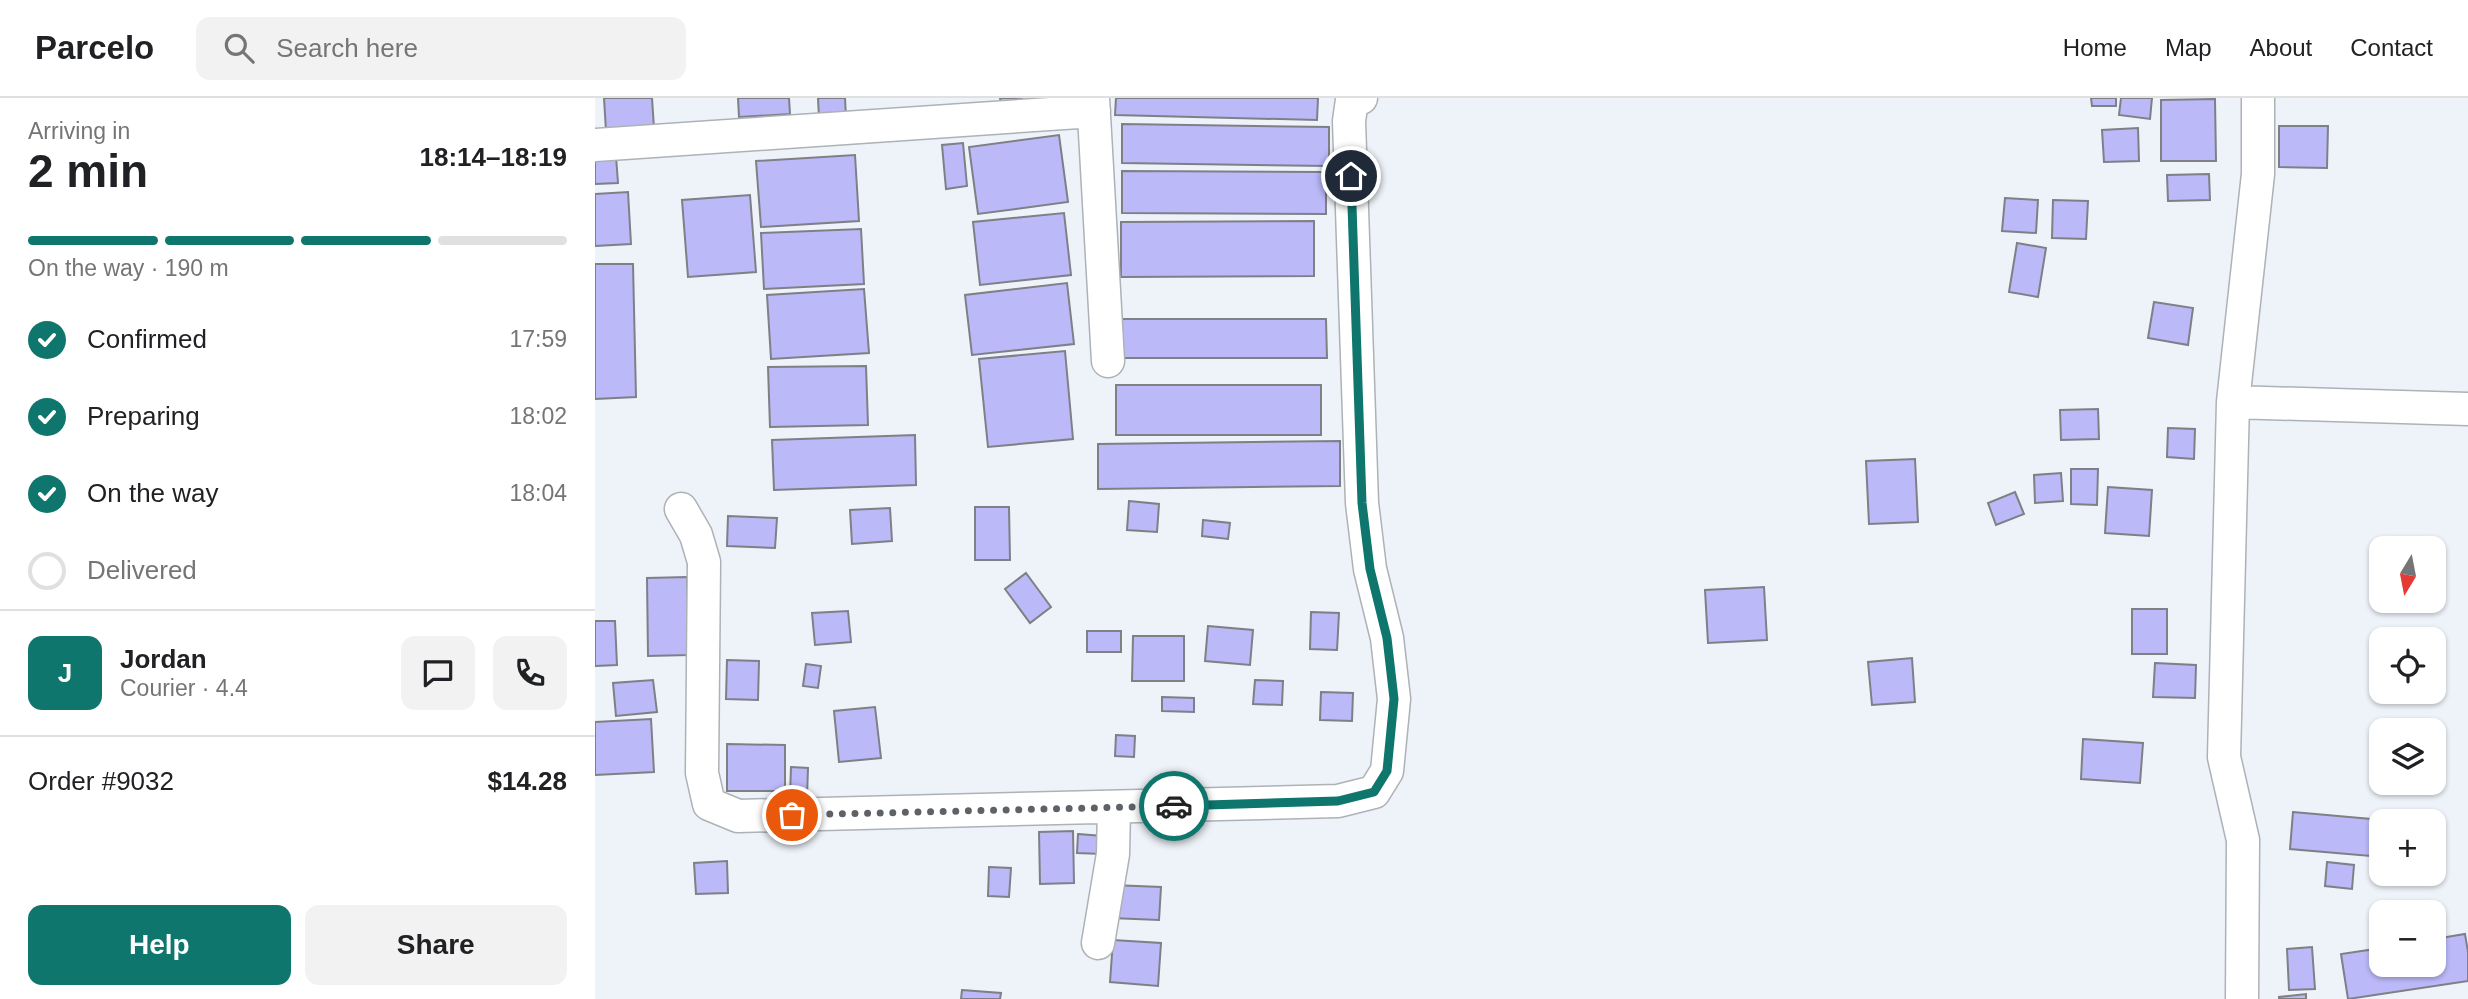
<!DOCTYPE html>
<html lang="en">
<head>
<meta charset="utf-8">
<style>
  body { margin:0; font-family:Arial,sans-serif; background:#f2f2f2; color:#202124; height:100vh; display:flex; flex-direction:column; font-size:26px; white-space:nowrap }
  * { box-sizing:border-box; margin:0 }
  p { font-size:23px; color:#757577 }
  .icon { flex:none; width:38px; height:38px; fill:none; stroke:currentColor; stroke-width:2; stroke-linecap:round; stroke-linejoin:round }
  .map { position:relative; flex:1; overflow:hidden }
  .sheet { display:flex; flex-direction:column; background:#fff; width:595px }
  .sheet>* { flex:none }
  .needle { width:46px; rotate:190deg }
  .controls { position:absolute; left:1774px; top:438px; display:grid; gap:14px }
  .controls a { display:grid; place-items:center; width:77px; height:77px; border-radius:14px; background:#fff; box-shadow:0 2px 5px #0004; font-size:35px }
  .pin { position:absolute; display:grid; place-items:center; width:60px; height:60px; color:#fff; margin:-30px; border:4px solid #fff; border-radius:50%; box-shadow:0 2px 7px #0007 }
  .courier { position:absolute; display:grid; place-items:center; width:70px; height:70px; margin:-35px; border:5px solid #0f766e; border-radius:50%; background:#fff; color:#222; box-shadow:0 2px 9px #0007 }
  .summary em { font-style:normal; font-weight:700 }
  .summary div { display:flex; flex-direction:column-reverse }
  .summary { display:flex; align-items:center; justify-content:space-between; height:119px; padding:0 28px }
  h1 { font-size:46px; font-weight:700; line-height:52px }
  .bar { display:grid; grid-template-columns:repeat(4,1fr); gap:10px 7px; align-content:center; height:84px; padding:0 28px }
  .bar i { height:9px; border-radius:5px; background:#e0e0e0 }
  .bar .active { background:#0f766e }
  .bar p { grid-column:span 4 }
  .line { display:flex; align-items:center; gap:18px; padding:0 28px; border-top:2px solid #e0e0e0 }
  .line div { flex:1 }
  .round { display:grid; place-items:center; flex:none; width:74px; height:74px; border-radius:14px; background:#f2f2f2 }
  ol { padding:0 28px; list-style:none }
  li { display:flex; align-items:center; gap:21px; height:77px }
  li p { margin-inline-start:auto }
  li .icon { padding:7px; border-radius:50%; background:#0f766e; color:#fff; stroke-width:4 }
  li:last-child { color:#757577 }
  li i { width:38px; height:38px; border:4px solid #e0e0e0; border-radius:50% }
  .action { display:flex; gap:14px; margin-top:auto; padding:14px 28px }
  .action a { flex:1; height:80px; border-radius:14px; background:#0f766e; color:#fff; font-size:28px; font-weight:700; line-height:80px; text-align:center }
  .action a+a { background:#f2f2f2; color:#202124 }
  header { display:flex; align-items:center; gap:42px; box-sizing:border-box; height:98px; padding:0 35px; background:#fff; border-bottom:2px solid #e0e0e0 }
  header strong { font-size:33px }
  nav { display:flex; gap:38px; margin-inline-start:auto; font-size:24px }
  .search { width:490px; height:63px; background:#f2f2f2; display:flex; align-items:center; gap:18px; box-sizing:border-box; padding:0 24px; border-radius:14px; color:#757577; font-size:26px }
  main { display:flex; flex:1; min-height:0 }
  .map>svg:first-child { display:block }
</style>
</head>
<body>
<header>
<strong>Parcelo</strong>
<div class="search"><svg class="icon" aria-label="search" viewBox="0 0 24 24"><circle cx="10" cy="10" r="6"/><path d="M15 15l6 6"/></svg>Search here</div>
<nav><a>Home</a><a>Map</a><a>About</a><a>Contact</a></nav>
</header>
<main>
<section class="sheet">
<div class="summary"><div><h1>2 min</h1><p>Arriving in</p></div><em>18:14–18:19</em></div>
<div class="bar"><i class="active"></i><i class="active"></i><i class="active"></i><i></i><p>On the way · 190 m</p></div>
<ol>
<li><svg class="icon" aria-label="check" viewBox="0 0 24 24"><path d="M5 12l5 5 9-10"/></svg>Confirmed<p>17:59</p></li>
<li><svg class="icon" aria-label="check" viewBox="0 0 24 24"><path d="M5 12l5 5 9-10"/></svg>Preparing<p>18:02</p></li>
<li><svg class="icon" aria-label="check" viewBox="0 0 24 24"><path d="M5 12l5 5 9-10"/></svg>On the way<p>18:04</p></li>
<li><i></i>Delivered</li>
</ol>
<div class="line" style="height:126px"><b class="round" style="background:#0f766e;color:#fff">J</b><div><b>Jordan</b><p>Courier · 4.4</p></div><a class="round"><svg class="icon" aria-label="chat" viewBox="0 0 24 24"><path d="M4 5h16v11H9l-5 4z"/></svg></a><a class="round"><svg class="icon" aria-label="phone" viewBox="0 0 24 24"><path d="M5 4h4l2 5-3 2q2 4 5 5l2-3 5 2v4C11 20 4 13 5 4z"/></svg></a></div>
<div class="line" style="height:91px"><div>Order #9032</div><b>$14.28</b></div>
<div class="action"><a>Help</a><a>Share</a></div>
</section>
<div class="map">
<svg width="1873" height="901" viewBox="0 0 1873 901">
  <rect width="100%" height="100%" fill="#eef3f9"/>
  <path fill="#bbb9f8" stroke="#7f7f86" stroke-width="2" d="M9,0h48l2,30 -48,3z
    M143,0h51l1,16 -51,3z
    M223,0h27l1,19 -27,1z
    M405,0h22l2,15 -21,2z
    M521,0h202l-1,22 -202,-5z
    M1496,0h25v8h-24z
    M1526,0h31l-2,21 -31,-4z
    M1620,1l1,62h-55v-61z
    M527,26l207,3v39l-207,-3z
    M1684,28h49l-1,42 -48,-1z
    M1543,30l1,33 -35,1 -2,-32z
    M464,37l9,67 -90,12 -9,-67z
    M368,45l4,43 -21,3 -4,-44z
    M260,57l4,66 -98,6 -5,-66z
    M21,58l2,27 -23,1v-26z
    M527,73l204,1v42l-204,-1z
    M1614,76l1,26 -42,1 -1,-26z
    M33,94l3,52 -36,2v-52z
    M155,97l6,77 -68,5 -6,-77z
    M1410,100l33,2 -2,33 -34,-2z
    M1458,102l35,1 -2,38 -34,-1z
    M469,115l7,62 -91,10 -7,-63z
    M719,123v55l-193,1v-55z
    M266,131l3,55 -100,5 -3,-56z
    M1422,145l29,5 -8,49 -29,-5z
    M0,166h38l3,133 -41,2z
    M472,185l7,61 -102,11 -7,-60z
    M269,191l5,64 -98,6 -4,-64z
    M1559,204l39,6 -5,37 -40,-7z
    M525,221h206l1,39h-207z
    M470,253l8,88 -85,8 -9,-88z
    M271,268l2,59 -98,2 -2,-60z
    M521,287h205v50h-205z
    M1503,311l1,30 -38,1 -1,-30z
    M1573,330l27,1 -1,30 -27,-2z
    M320,337l1,50 -142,5 -2,-50z
    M745,343v45l-242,3v-45z
    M1320,361l3,63 -49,2 -3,-63z
    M1476,371h27l-1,36 -26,-1z
    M1466,375l2,28 -28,2 -1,-28z
    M1513,389l44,3 -3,46 -44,-3z
    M1420,394l9,22 -28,11 -8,-22z
    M534,403l30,3 -2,28 -30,-2z
    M380,409h34l1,53h-35z
    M295,410l2,33 -40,3 -2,-34z
    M133,418l49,2 -2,30 -48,-2z
    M608,422l27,3 -2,16 -26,-3z
    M431,475l25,34 -21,16 -25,-34z
    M92,479l2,78 -41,1 -1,-78z
    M1169,489l3,53 -59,3 -3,-53z
    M1537,511h35v45h-35z
    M253,513l3,31 -36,3 -3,-32z
    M716,514l28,1 -2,37 -27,-1z
    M0,523h20l2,44 -22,1z
    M613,528l45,4 -3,35 -45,-4z
    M492,533h34v21h-34z
    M538,538h51v45h-52z
    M1317,560l3,44 -43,3 -4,-43z
    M132,562l32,1 -1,39 -32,-1z
    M1560,565l41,2 -1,33 -42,-1z
    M211,566l15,2 -3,22 -15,-2z
    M58,582l4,32 -41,4 -3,-33z
    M660,582l28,1 -1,24 -29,-1z
    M726,594l32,1 -1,28 -32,-1z
    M567,599l32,1v14l-32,-1z
    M280,609l6,51 -42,4 -5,-51z
    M56,621l3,53 -59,3v-53z
    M521,637l19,1 -1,21 -19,-1z
    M1488,641l60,4 -3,40 -59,-4z
    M132,646l58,1v46h-58z
    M196,669l17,1 -1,29 -17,-1z
    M1698,714l101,9h-12v36l-92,-8z
    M478,733l1,52 -34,1 -1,-52z
    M483,736l25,2 -1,18 -25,-1z
    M132,763l1,32 -32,1 -2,-31z
    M1732,764l27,3 -2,24 -27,-3z
    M394,769l22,1 -2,29 -21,-1z
    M517,787l49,2 -2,33 -48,-2z
    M1870,836l3,18v29l-120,18 -7,-45 41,-6v16h52v-25z
    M518,842l48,3 -3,43 -48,-4z
    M1717,849l3,42 -26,1 -2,-41z
    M367,892l39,3 -1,6h-39z
    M1711,896v5h-27v-2z"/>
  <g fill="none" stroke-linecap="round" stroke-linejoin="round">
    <g stroke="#adb2b7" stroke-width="35">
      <path id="minor" d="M498,0l15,263
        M0,47l499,-34
        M1638,304l235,7
        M86,411l15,26 8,27 -2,211 7,31 29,12 600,-15 36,-9 13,-21 7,-72 -7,-61 -17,-69 -8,-66 -13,-382 3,-21 9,-2
        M503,845l15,-89 1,-46
        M1647,901l1,-159 -19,-83 9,-355 25,-228v-76"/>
    </g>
    <use href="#minor" stroke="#fff" stroke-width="32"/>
  </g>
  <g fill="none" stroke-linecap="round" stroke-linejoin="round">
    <path stroke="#5e6165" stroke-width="7" stroke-dasharray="0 12.6" d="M197,717l382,-9"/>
    <path stroke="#0f766e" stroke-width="9" d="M579,708l164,-5 36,-9 13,-21 7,-72 -7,-61 -17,-69 -8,-66 -11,-327"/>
  </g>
</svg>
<div class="controls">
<a><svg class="needle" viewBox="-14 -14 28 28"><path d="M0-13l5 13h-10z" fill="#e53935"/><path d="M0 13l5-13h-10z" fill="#757577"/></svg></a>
<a><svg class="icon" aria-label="locate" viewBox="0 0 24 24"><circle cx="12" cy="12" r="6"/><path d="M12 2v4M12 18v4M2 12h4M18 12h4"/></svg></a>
<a><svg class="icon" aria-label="layers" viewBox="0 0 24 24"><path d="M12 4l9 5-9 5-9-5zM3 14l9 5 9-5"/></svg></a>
<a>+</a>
<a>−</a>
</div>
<div class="pin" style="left:197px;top:717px;background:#ea580c"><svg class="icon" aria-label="bag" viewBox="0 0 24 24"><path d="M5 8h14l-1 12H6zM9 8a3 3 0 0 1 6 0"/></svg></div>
<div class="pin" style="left:756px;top:78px;background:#1f2937"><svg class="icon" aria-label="home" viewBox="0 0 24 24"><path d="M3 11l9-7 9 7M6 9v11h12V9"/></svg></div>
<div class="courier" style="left:579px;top:708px"><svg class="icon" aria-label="car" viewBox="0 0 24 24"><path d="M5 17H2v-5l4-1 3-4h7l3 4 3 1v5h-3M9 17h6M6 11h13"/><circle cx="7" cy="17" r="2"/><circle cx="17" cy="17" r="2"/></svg></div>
</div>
</main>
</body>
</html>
